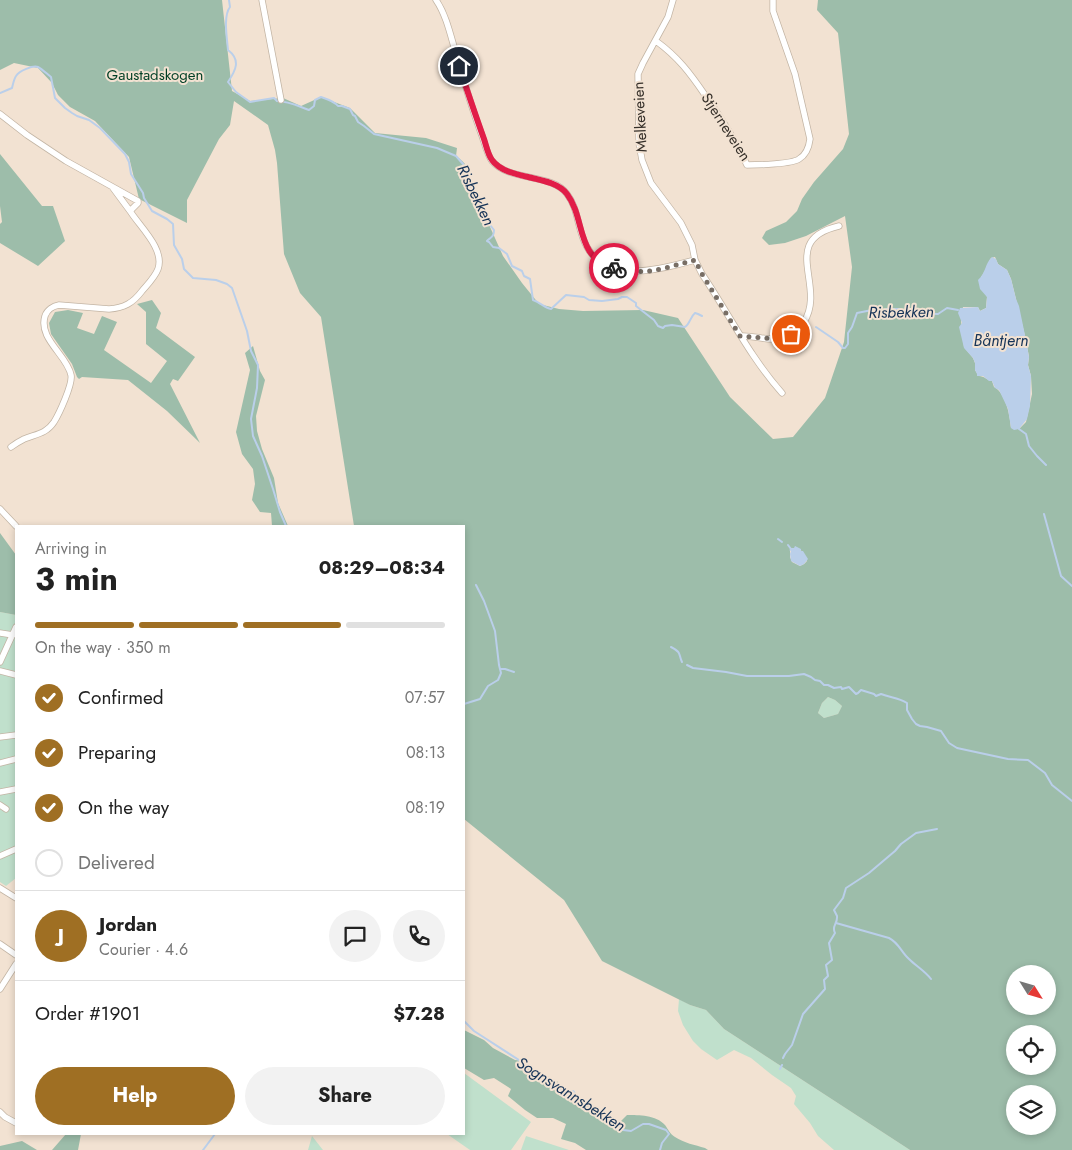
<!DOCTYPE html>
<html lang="en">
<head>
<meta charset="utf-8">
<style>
  body { margin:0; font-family:Jost,sans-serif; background:#f2f2f2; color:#222; height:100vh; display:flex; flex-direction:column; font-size:19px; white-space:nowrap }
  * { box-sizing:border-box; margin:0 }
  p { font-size:16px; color:#767676 }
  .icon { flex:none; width:28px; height:28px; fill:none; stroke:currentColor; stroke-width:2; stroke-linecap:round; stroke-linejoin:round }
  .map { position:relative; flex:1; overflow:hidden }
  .details { position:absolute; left:15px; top:525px; width:450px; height:610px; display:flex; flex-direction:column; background:#fff; border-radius:0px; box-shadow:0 2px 8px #0003 }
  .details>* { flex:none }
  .needle { width:32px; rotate:127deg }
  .controls { position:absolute; left:1006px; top:965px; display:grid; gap:10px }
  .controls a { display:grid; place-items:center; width:50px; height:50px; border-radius:50%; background:#fff; box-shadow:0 2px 8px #0003; font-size:25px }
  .pin { position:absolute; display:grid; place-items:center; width:42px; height:42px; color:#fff; margin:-21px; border:2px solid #fff; border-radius:50%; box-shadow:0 1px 5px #0007 }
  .courier { position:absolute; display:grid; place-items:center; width:50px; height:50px; margin:-25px; border:4px solid #e11d48; border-radius:50%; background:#fff; color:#222; box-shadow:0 1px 6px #0007 }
  .overview em { font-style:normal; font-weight:700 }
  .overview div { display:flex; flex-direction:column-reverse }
  .overview { display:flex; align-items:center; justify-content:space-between; height:85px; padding:0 20px }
  h1 { font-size:32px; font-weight:700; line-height:38px }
  .bar { display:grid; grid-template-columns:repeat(4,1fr); gap:8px 5px; align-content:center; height:60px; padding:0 20px }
  .bar i { height:6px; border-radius:4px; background:#e0e0e0 }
  .bar .active { background:#9f6f23 }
  .bar p { grid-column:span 4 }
  .line { display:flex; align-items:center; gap:12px; padding:0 20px; border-top:1px solid #e0e0e0 }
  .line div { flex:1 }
  .round { display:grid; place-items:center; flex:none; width:52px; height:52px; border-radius:26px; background:#f2f2f2 }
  ol { padding:0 20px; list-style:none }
  li { display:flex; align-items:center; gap:15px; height:55px }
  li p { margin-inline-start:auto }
  li .icon { padding:5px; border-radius:50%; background:#9f6f23; color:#fff; stroke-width:4 }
  li:last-child { color:#767676 }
  li i { width:28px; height:28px; border:2px solid #e0e0e0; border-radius:50% }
  .cta { display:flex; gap:10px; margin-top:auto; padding:10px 20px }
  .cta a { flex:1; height:58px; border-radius:30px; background:#9f6f23; color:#fff; font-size:20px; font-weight:700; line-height:58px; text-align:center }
  .cta a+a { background:#f2f2f2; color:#222 }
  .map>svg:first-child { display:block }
</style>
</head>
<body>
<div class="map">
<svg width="1072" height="1150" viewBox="0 0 1072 1150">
  <rect width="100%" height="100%" fill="#f2e2d2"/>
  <path fill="#c0e0cc" d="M0,612l16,3v263l-10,8 -6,-4z
    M828,697l7,3 7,6 -4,8 -14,4 -6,-5 4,-10z
    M679,999l11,6 16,5 18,19 186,121h-76l-16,-14 -8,-13 -16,-19 2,-8 -5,-8 -19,-13 -21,-17 -17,-8 -17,10 -16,-11 -8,-8 -10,-16 -5,-14z
    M464,1073l67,49 -20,28h-41l-23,-16h17z
    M312,1136l11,14h-15z
    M526,1136l43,14h-48z"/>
  <path fill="#9dbdaa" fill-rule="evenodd" d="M0,0h222l10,91 18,10 33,-3 18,8 20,-9 29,11 25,25 51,5 31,10 -1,8c11,8 13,12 14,26l33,74 19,27 17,21 20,5 24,2 60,-1 35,8 52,79 43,42 20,-2 32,-39 19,-56 8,-75 -7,-51 -39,20 -21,7 -16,2 -7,-7 4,-7 20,-9 11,-11 5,-12 12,-17 29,-33 6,-15 -11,-101 -21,-23 1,-10h254v1150h-162l-186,-121 -18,-19 -16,-5 -88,-44 -38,-61 -100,-81v-293h-110l-33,-209 -21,-24 -16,-39 -7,-91 -2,-13 -7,-25 -34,-24 -4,24 -11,14 -32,61v23l-48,-24 -10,-42 -34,-36 -25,-14 -12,-12 -6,-12 -14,-15 -24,-5 -14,7zM995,257l3,7 9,6 4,9 5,20 10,41 3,17 -1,8 3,11 1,18 -6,28 -7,7 -8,-1c-1,-12 -5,-35 -17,-41l-2,-6c-5,-1 -8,-5 -13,-5l-4,-6v-7l-2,-5 -9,-11 -3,-26 2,-14h15l2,4 6,-3 1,-11 -6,-20c5,-6 6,-13 10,-19zM792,548l10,3 5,10 -3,3 -4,2 -8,-4 -2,-5v-8zM828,697l7,3 7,6 -4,8 -14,4 -6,-5 4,-10zM1015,974h33v32h-33zM1015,1034h33v32h-33zM1015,1094h33v32h-33z
    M0,154l42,52h11l12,35 -27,25 -38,-23v-19l2,-2 -2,-16z
    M152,300l9,13 -5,15 39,29 -17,24 -5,-2 -3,5 30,59 -33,-32 -39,-31 -46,-3 -3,2 -2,-2 -5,-13 -21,-30 -2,-11 6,-11 13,-2 15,3 -6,15 17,6 8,-18 15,6 -13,28 47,33 16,-22 -21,-17v-32l-9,-8z
    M253,346l7,25 5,9 -9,36 1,15 5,18 12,29 4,25 10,23h-16l-1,-13 -11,-1 -8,-12 3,-16 -2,-15 -11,-15 -6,-22 14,-62 -5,-17z
    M0,533l16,22v60l-16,-3z
    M464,1030l20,10 9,8 22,12 10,1 9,8 24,13v6l16,8h4l13,11 28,16 8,-8c12,0 29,0 38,10 3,4 5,9 10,12 9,6 20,8 30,11l3,2h-122l-11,-7 -14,-4 5,-15 -13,-6h-16l-12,-8 -17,-14 3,-7 -17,-11 -10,2 -20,-12z
    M66,1134h15l-3,16h-26z
    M22,1141l15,9h-37v-4z"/>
  <path fill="#bacfea" d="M992,257l4,2 2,5 9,6 4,9 5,20 3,7 7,34 3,17 -1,8 3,11 -1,30 -3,13 -8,10 -5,1 -3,-2 -3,-19 -9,-19 -4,-2 -3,-7h-3l-6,-5h-6v-2l-2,-4v-7l-2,-5 -9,-10 -5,-21 3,-4 -4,-10 2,-5 18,-1 2,4 6,-3 1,-11 -7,-8 -2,-9c8,-7 7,-17 14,-23z
    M795,546l6,3v2h2l5,8 -4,5 -4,2 -9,-5 -1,-7 1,-3 -2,-1 3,-2h2z"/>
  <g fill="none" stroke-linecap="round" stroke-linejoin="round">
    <path stroke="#bacfea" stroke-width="2" d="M229,0l1,7c-7,9 -3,31 -2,43 13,10 8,20 0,32l8,10 14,10 24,-4 3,3c11,0 21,5 32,9l5,-4 1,-6 6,-3c6,2 13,4 17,9h4l8,3 3,6 2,1 3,6 6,4 10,8 63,14 19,8 7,8 5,8 2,13 2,5 5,6 1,4 4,9 1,7 11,14c0,7 -3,7 -7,11l2,1 4,5 6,1 8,6 5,12 10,5 2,5 6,3 3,21c8,3 12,8 18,9l15,-14 18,2 5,3 13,1 16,-2 4,-2h5l9,6v3l18,14 4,6 5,2 2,-2 7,-1 13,2c5,-3 5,-10 10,-14l3,1 4,2
      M0,93l12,-5c1,-4 2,-9 4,-12 3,-5 17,-11 22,-9 4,2 9,7 13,10l4,21 10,10 7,5 5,3 12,4 11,8 25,26 4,8 2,12 12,19 1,5 8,13 15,8 6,5 1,21 8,14 2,10 9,9 23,2 11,4 5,4 15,43 4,20 7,14 -1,23 -6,31 2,17 9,20 11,33 7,23 6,14
      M816,327l22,15 5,6h2l3,-4v-11l4,-6 5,-14 15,-3 9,1 6,-2h12l9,4 30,1 9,-6 11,2
      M1019,429l7,5 3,12 8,10 9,9
      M1044,514l17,62 11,10
      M778,539l4,3
      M788,545l3,4
      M671,647c11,6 7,6 11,15
      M687,665l6,3 33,4 21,4h42l15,-2 7,3 4,3 5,1 4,4h4l6,3 7,-1 1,2 7,-2 7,7 2,-1 3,-3 13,4 2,2 5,-2c10,4 17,3 26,9v7l5,9 4,5 4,2 7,1 14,4 8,12 8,5 51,11 20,1 17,13 7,12 20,16
      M500,669h5l9,3
      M464,704l16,-5 8,-13 10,-6 3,-7 -2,-8 -4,-34 -11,-30 -8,-16
      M836,923l53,15c10,5 12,14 20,21 7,7 16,12 22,20
      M464,1021l10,10 62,40 26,20h11l5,6 23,14 22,19 8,1 12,-7h6l17,6 3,4 -7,9 -2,7
      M783,1058l2,-4 7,-9 11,-31 22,-25 -1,-9 4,-4 -2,-11 6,-5 -3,-17 6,-10c-4,-7 3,-9 2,-17 -1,-2 -2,-4 -3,-6l9,-12 3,-10 23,-15 26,-22 6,-7 15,-11 21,-4
      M780,1069l2,-4
      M203,1150l12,-16"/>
    <g stroke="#c3b5a5" stroke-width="7">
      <path id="street" d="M262,0l19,100
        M436,0c11,16 15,38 21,57 7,25 15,51 24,76 3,7 6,22 11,28 18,21 60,12 75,33 12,15 10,36 20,53 21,38 75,22 108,13
        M673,0l-5,17 -25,46 -5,11 1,69 3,17 9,23 30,40 11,22 3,15 7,14c27,40 48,83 80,119
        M656,41c22,16 34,32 49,54 17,24 30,44 42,70 11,0 45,-1 52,-6 7,-4 10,-12 11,-20l-15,-65 -22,-63v-11
        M0,114l27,21 39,26 72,40v2l-8,8 -17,-23
        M741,336c14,-1 27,6 42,2 8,-3 16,-9 21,-16 23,-36 -26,-82 35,-96
        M11,447c4,-3 9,-6 13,-8 12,-5 22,-5 30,-17 5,-8 19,-38 17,-47 -4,-20 -33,-36 -26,-59 2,-6 8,-10 14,-11l50,4c15,-1 24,-6 33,-18 6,-7 13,-14 16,-22 7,-20 -18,-42 -28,-58
        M0,509l16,17
        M0,633l13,2
        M0,662l16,-35
        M0,671l16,4
        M0,737l16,-2
        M0,763l16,-4
        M0,792l16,-3
        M0,805l6,4
        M0,856l16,-7
        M0,888l16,10
        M0,944l16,11
        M0,989l16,-25
        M0,1112l5,5 11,6"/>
    </g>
    <use href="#street" stroke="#fff" stroke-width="5.5"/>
  </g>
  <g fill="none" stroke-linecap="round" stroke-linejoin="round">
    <path stroke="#786e65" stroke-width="5" stroke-dasharray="0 9" d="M614,268c6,1 11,3 16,3 22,3 44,-6 65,-11l7,14 38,62 37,3 14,-5"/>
    <path stroke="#e11d48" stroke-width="6" d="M459,66c8,24 16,48 25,73 2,6 4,16 8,21 15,21 60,14 75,34 19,25 8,64 47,74"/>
  </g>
  <g text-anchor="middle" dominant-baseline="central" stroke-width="4" stroke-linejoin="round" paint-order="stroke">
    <g font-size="15" fill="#003f25" stroke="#f2e2d2">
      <text x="155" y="75">Gaustadskogen</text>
    </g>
    <g font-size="15" fill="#36302a" stroke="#f2e2d2">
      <text transform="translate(640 117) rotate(-93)">Melkeveien</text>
      <text transform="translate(726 127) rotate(57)">Stjerneveien</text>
    </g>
    <g font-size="16" font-style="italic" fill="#153357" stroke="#f2e2d2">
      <text transform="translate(476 195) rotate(64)">Risbekken</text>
      <text transform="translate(901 312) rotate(-1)">Risbekken</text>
      <text x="1001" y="340">Båntjern</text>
      <text transform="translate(571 1094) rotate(32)">Sognsvannsbekken</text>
    </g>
  </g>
</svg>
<div class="controls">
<a><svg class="needle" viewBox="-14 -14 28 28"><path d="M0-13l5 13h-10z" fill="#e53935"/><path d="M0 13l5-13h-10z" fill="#767676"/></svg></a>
<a><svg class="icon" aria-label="locate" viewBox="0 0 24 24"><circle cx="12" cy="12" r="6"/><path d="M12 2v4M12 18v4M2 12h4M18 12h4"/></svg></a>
<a><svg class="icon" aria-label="layers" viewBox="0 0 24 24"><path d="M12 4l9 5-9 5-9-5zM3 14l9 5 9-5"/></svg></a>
</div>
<div class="pin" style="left:791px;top:334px;background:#ea580c"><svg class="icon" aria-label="bag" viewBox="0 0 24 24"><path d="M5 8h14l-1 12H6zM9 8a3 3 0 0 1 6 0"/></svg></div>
<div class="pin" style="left:459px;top:66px;background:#1f2937"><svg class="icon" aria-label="home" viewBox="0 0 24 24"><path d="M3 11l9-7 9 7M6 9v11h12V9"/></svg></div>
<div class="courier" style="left:614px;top:268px"><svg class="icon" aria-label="bike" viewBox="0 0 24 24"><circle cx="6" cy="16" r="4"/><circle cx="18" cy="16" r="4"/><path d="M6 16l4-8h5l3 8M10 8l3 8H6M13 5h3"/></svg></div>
<section class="details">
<div class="overview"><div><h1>3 min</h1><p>Arriving in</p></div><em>08:29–08:34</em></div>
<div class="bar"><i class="active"></i><i class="active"></i><i class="active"></i><i></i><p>On the way · 350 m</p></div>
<ol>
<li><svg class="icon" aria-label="check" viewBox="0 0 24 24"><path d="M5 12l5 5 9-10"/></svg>Confirmed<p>07:57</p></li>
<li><svg class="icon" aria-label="check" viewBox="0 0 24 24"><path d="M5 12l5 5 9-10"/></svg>Preparing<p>08:13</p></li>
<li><svg class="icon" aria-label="check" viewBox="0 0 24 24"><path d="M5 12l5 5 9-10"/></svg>On the way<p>08:19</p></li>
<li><i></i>Delivered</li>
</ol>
<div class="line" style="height:90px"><b class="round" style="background:#9f6f23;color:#fff">J</b><div><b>Jordan</b><p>Courier · 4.6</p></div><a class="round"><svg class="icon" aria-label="chat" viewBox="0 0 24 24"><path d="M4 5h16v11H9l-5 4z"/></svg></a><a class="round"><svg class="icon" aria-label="phone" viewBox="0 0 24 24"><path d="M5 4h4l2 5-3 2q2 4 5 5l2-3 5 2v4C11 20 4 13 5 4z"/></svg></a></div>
<div class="line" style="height:65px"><div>Order #1901</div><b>$7.28</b></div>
<div class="cta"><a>Help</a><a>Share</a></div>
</section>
</div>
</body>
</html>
